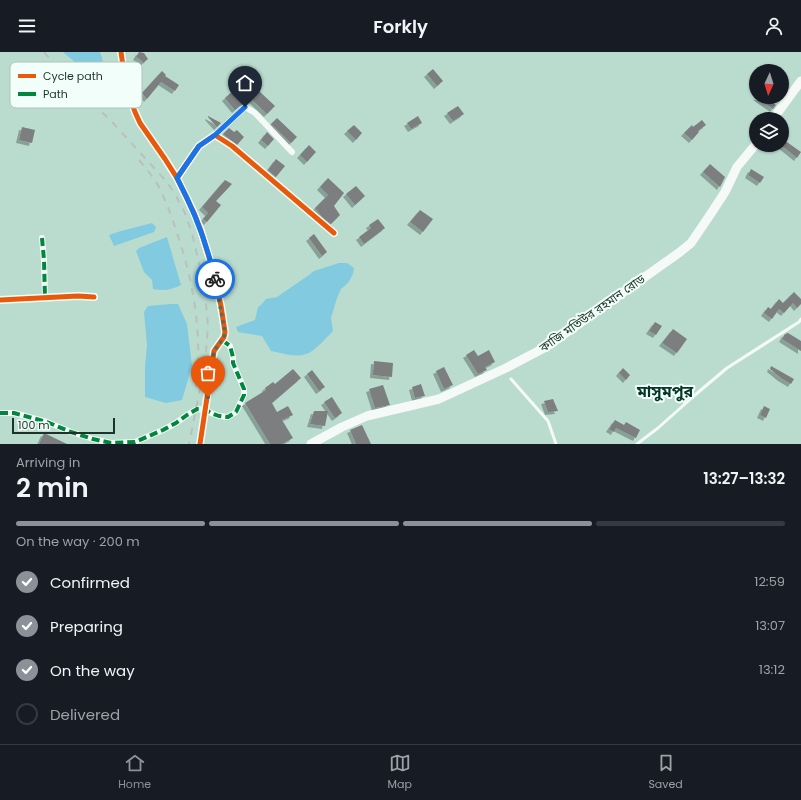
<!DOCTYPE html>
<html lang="en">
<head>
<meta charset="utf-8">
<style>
  body { margin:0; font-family:Poppins,"Noto Sans Bengali",sans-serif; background:#242831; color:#f1f3f6; height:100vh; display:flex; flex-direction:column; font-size:15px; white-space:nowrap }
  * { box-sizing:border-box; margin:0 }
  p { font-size:13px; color:#9ea1a6 }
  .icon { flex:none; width:22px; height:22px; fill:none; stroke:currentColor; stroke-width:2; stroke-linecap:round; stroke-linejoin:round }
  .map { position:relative; height:392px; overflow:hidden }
  .side { display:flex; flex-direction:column; background:#171b24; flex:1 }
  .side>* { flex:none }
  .needle { width:26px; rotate:184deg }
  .controls { position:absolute; left:749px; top:12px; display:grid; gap:8px }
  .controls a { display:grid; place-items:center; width:40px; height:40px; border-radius:50%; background:#171b24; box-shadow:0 1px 3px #0004; font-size:20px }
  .scale { position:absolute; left:12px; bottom:10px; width:103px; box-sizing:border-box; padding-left:4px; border:2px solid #1b3329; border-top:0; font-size:11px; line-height:14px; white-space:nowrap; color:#1b3329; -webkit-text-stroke:3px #f2fef9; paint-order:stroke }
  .pin { position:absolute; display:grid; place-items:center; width:34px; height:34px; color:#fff; margin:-41px -17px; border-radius:50% 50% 50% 0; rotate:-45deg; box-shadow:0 0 4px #0007 }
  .pin .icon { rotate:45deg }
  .courier { position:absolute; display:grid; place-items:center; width:40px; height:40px; margin:-20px; border:3px solid #1a73e8; border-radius:50%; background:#fff; color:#222; box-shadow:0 1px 5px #0007 }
  .overview em { font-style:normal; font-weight:600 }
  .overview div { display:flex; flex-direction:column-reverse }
  .overview { display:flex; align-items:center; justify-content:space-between; height:68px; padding:0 16px }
  h1 { font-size:26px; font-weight:600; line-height:30px }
  .bar { display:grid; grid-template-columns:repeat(4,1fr); gap:6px 4px; align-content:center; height:48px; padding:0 16px }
  .bar i { height:5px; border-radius:3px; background:#363941 }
  .bar .current { background:#8c9099 }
  .bar p { grid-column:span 4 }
  ol { padding:0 16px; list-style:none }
  li { display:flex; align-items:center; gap:12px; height:44px }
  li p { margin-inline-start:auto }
  li .icon { padding:4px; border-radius:50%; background:#8c9099; color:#fff; stroke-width:4 }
  li:last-child { color:#9ea1a6 }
  li i { width:22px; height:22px; border:2px solid #363941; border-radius:50% }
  header { display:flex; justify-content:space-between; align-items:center; height:52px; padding:0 16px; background:#171b24; font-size:18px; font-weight:600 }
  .dock { display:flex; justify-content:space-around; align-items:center; height:56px; border-top:1px solid #363941; background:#171b24; font-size:11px; color:#9ea1a6 }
  .dock a { display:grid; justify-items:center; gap:2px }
  .dock .current { color:#8c9099 }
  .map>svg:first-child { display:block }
</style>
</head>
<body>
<header><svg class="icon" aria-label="menu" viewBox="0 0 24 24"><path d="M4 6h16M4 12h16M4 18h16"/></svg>Forkly<svg class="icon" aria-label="person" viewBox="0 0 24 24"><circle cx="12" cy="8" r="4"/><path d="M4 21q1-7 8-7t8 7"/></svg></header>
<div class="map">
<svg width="801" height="392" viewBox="0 0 801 392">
  <defs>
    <filter id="shadow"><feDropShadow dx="-3" dy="3" stdDeviation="0" flood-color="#0004"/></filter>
  </defs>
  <rect width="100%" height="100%" fill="#badcce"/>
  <path fill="#81cae0" d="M63,0h37c4,10 6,25 2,35 -1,3 -4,5 -6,7l-6,-3 -6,-18 -9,-11z
    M152,171l4,4 -2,5 -40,14 -5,-11 12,-4z
    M167,185l14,48c-11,5 -16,6 -28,4l-1,-9 -8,-8 -8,-21 3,-3z
    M339,211h8l7,5 -1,6 -5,9 -7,6 -4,9 -6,20 2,13c-6,6 -19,21 -27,23 -12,4 -24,-1 -35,-3l-9,-15 -24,-4 -2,-5 19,-7 3,-13 3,-2 5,-6 11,-2 32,-22 5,-4z
    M171,252h7l9,20 5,42 -10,34 -16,3 -21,-6v-30l2,-22 -3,-33 4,-6z"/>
  <path fill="#7b7e7f" filter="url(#shadow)" d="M139,0l5,1 4,6 -5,4 -2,-3 -5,-3z
    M433,17l10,12 -6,5 -10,-12z
    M162,19l4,4 -1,1 14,9 -4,6 -14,-9 -14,17 -5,-6z
    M236,36l11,13 -5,3 -7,6 -10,-12z
    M258,38l17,16 -8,8 -17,-16z
    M756,45h9l11,8 -3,4z
    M458,54l6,8 -11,7 -6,-8z
    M208,64l13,7 -4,4 -9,-10z
    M418,64l4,7 -11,6 -4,-6z
    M277,66l20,19 -6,6 -20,-19z
    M702,68l4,5 -8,6 1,1 -7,8 -8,-7 8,-8 1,2z
    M354,73l8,8 -6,7 -9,-9z
    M22,75l13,3 -3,13 -13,-3z
    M229,76l5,4 3,-2 7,7 -7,8 -14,-11z
    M267,80l7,7 -6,7 -7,-6z
    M784,88l17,12 -4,6 -16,-13h1z
    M309,93l7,7 -9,10 -7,-7z
    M276,107l9,7 -9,11 -8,-7z
    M710,112l15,13 -5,10 -17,-15z
    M751,117l13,8 -4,6 -12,-8z
    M328,126l16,15 -10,13 6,9 -9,9 -9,-7 -7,-9 13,-13 -8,-8z
    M225,128l7,4 -16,17 5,4 -14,17 -4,-3 5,-6 -6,-6z
    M356,134l9,10 -10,9 -9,-11z
    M420,158l13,9 -10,13 -13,-10z
    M378,167l7,9 -21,16 -5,-7 12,-9 -2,-3z
    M314,182l13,18 -5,4 -13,-18z
    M794,240l7,7v5l-4,4 -4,-5 -9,10 -5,-4 -7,10 -8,-6 4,-6 3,2 8,-10 4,4z
    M655,270l7,4 -6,9 -7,-4z
    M673,277l14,10 -10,14 -15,-10z
    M788,281l13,8v10l-19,-12 3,-5z
    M474,298l4,6 11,-6 6,12 -10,5 2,3 -9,4 -12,-19z
    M374,309l19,2 -1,14 -19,-2z
    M771,314l23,13 -3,5 -10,-6 -11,-9z
    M444,315l9,18 -9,4 -8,-18z
    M623,316l7,7 -4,5 -7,-7z
    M293,317l8,9 -29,25 5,9 11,-6 5,9 -11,5 11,18 -11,6h-12l-25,-41 21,-13 -1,-2 8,-6 2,2z
    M312,318l13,17 -6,4 -12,-17z
    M421,332l4,12 -10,2 -3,-11z
    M383,333l7,20 -15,3 -6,-19z
    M332,345l10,16 -7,5 -11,-16z
    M553,347l5,12 -10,1 -4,-11z
    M764,354l6,3 -4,9 -6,-3z
    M314,359h14l-3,15 -15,-2z
    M615,368l9,5 2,-3 14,8 -4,8 -20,-10 -2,4 -5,-3z
    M362,373l9,19h-15l-6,-14z
    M44,381l23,11h-28z"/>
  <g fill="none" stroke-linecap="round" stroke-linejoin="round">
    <path stroke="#f5faf8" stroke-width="3" d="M511,327l37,42 8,23
      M637,392l21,-16 37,-33 32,-27 72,-46 2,-3"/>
    <path stroke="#f5faf8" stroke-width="6" d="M121,0l5,35 9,25 5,11 25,36 12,19 17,35 7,18 12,39 8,36 4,26 -1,5 -10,14 -14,93
      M215,83l30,-28 10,6 37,39
      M177,126l22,-32 16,-11 17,11 102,87
      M42,186l2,22 1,38
      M0,248l78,-4 16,1
      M0,361h14l33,9 24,10 22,7 18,4 24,-1 28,-12 13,-7 11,-8 10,-6 9,1 5,3 8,3 9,1 8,-5 8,-17v-6l-11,-26v-6l-3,-11 -8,-6"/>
    <path stroke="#f5faf8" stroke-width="9" d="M773,67l28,-38
      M311,392l31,-17 25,-11 72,-17 67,-31 40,-21 134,-95 11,-9 19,-28 15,-23 12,-25 19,-23"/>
    <path stroke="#b8c1bd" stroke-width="2" stroke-dasharray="7 7" stroke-linecap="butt" d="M44,0l17,20 51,50 55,60 8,12 9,17 8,22 11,48 3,23 2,22 -2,25 -3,23 -14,70
      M139,108c7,8 14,17 20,27 7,14 12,28 17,43 17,49 27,105 20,157"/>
    <path stroke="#00873e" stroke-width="4" stroke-dasharray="8 4" stroke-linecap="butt" d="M42,186l2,22 1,38
      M0,361h14l33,9 24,10 22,7 18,4 24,-1 28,-12 13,-7 11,-8 10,-6 9,1 5,3 8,3 9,1 8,-5 8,-17v-6l-11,-26v-6l-3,-11 -8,-6"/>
    <g stroke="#f2fef9" stroke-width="8">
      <path id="cycleway" d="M121,0l5,35 9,25 5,11 25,36 12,19 17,35 7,18 12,39 8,36 4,26 -1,5 -10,14 -14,93
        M177,126l22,-32 16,-11 17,11 102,87
        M0,248l78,-4 16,1"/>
    </g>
    <use href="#cycleway" stroke="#e8590c" stroke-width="5"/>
  </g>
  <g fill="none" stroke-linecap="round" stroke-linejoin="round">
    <path stroke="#536e63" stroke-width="4" stroke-dasharray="0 7.2" d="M208,345l6,-46 10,-14 1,-5 -10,-53"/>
    <path stroke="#1a73e8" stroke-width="5" d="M215,227c-8,-35 -21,-69 -38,-101l22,-32 16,-11 30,-28"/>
  </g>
  <g text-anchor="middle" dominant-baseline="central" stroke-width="4" stroke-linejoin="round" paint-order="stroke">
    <g font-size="12" fill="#1b3329" stroke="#f2fef9">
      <text transform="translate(592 261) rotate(-35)">কাজি মতিউর রহমান রোড</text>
    </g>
    <g font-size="16" font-weight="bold" fill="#043526" stroke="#f2fef9">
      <text x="665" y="339">মাসুমপুর</text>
    </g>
  </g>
  <rect x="10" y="10" width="132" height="46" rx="6" fill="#f2fef9" stroke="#b2c1bb" stroke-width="1"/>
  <rect x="18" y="22" width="18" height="4" fill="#e8590c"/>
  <rect x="18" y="40" width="18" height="4" fill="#00873e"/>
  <g font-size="11" fill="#1b3329">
    <text x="43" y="28">Cycle path</text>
    <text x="43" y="46">Path</text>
  </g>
</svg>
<div class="controls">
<a><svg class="needle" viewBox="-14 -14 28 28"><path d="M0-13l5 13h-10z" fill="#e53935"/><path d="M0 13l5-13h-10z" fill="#9ea1a6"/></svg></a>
<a><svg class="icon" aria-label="layers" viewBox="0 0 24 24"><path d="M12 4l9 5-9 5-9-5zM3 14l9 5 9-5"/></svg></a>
</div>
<div class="scale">100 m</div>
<div class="pin" style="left:208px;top:345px;background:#ea580c"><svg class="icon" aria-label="bag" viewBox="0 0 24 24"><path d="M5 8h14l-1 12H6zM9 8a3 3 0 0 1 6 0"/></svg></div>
<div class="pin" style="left:245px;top:55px;background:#1f2937"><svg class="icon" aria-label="home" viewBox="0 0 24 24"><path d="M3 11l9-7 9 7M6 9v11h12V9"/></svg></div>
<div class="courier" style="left:215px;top:227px"><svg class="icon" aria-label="bike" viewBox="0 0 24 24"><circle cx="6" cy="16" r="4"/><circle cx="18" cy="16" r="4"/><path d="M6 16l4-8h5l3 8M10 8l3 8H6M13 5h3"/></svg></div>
</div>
<section class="side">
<div class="overview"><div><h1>2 min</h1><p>Arriving in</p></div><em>13:27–13:32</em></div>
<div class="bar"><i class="current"></i><i class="current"></i><i class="current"></i><i></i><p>On the way · 200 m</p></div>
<ol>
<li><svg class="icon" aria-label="check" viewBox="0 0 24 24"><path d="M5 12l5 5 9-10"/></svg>Confirmed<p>12:59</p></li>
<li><svg class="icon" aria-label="check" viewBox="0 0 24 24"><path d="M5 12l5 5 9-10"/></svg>Preparing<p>13:07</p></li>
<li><svg class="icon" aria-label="check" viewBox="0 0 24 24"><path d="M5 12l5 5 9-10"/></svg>On the way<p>13:12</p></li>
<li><i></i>Delivered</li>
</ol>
</section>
<nav class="dock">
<a class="current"><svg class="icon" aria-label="home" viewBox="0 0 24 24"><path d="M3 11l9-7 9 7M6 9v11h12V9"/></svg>Home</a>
<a><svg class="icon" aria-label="map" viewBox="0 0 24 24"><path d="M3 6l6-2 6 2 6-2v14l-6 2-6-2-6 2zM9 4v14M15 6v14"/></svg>Map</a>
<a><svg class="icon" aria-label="saved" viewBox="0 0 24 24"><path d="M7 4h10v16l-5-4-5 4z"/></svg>Saved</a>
</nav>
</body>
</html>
